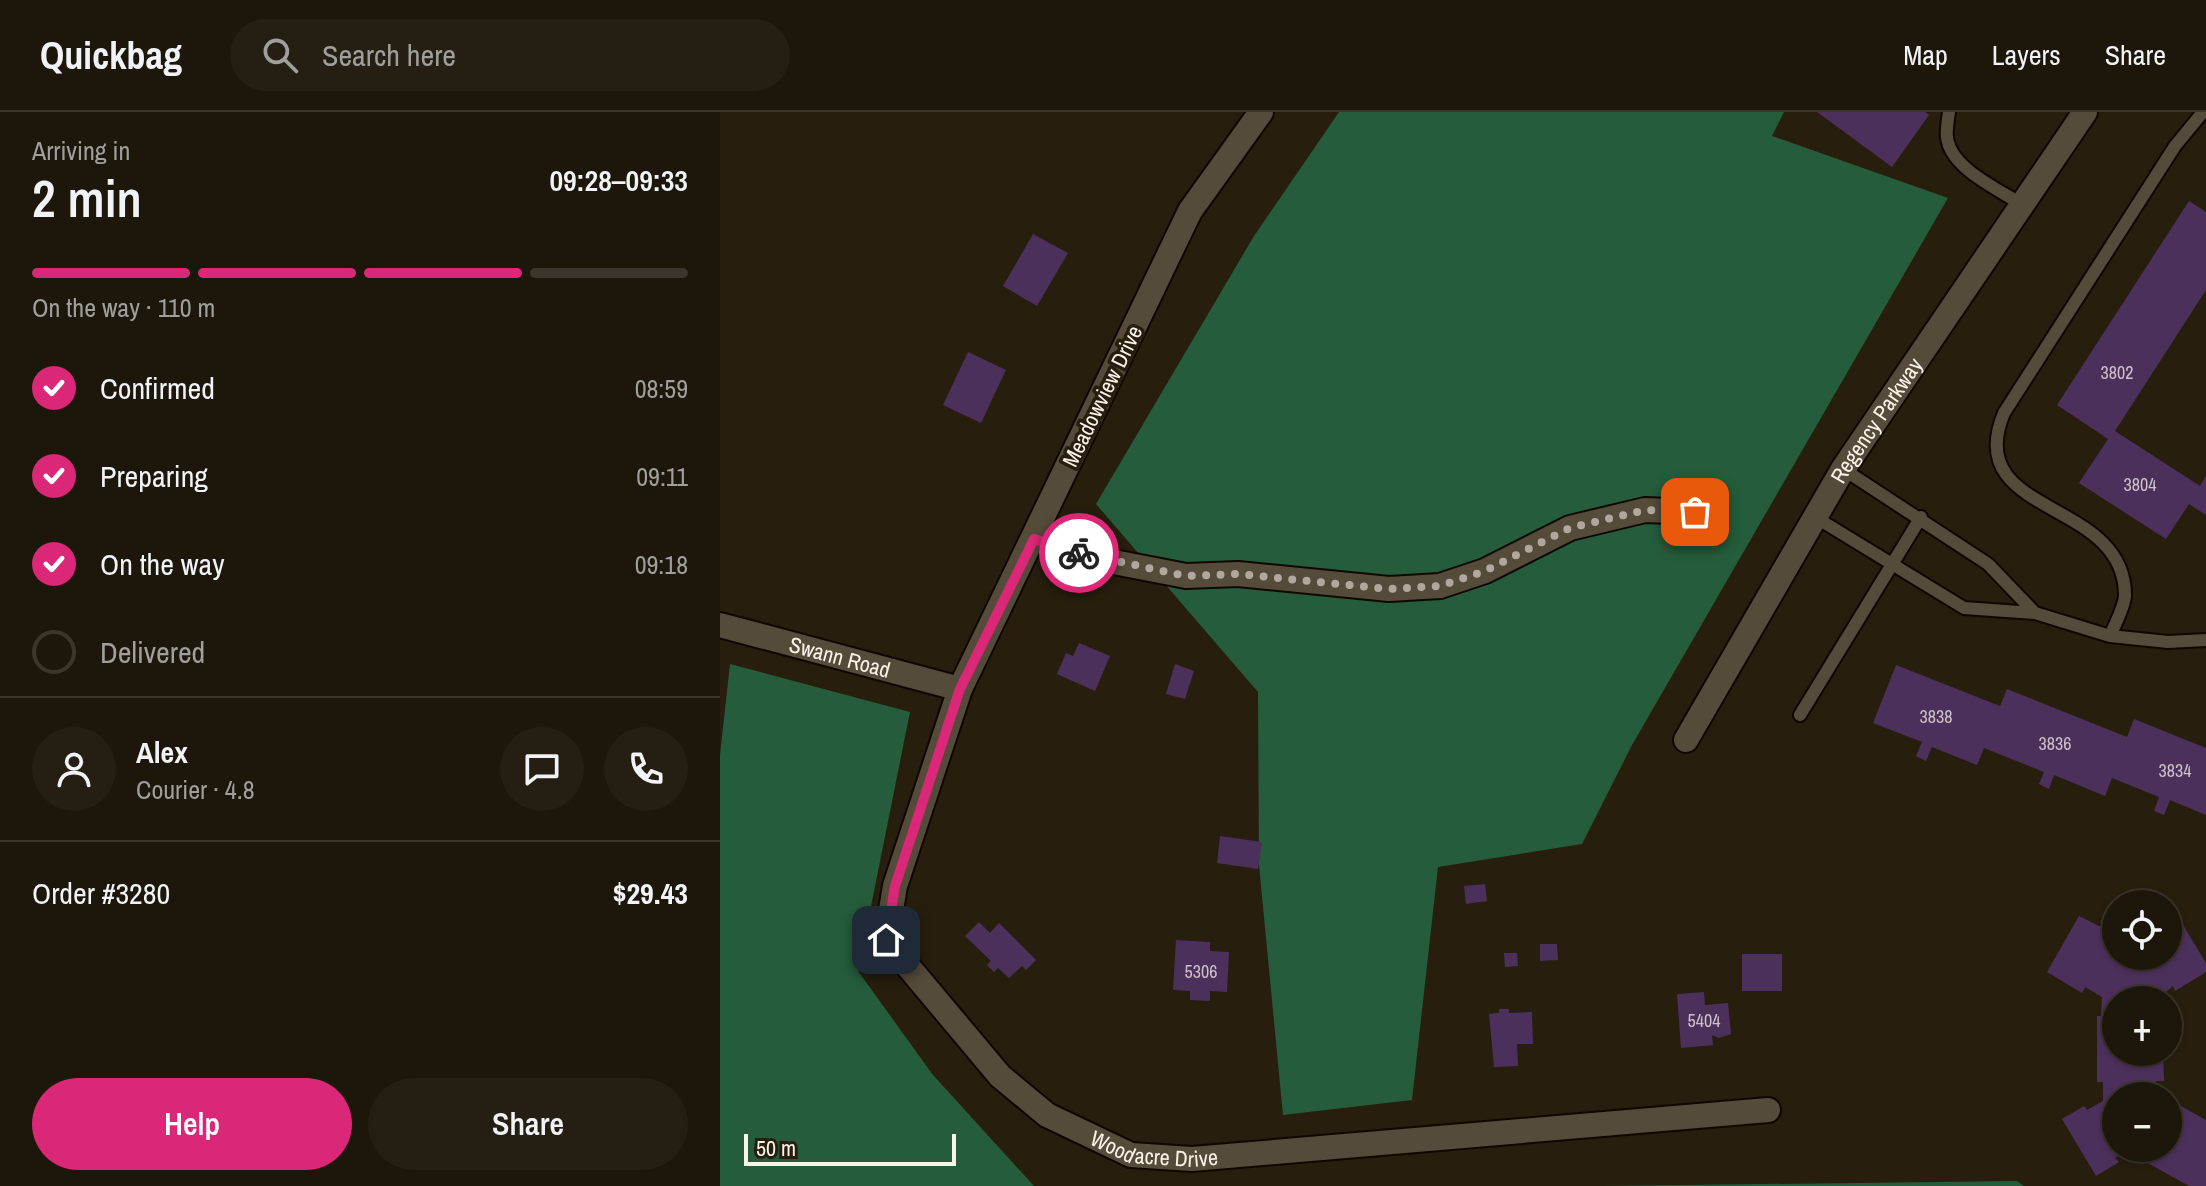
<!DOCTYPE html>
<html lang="en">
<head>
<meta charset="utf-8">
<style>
  body { margin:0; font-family:"Archivo Narrow",sans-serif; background:#251f13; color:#f1f3f6; height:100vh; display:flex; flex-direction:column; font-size:30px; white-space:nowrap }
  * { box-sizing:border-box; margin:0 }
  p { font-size:26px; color:#a09f9c }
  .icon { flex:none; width:44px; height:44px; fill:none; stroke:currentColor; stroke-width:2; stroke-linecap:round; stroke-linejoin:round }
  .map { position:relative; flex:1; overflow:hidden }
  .sheet { display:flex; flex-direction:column; background:#1d160a; width:720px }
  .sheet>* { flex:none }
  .buttons { position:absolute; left:1382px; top:778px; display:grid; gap:16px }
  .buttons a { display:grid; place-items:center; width:80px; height:80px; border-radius:50%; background:#1d160a; box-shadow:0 2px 6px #0004,0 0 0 2px #3b352b; font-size:40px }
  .scale { position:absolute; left:24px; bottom:20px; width:212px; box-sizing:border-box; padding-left:8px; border:4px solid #f9f3e9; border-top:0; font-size:22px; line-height:28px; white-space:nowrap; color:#f9f3e9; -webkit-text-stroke:6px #271e0e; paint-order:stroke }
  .pin { position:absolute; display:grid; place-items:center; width:68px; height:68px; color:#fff; margin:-34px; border-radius:16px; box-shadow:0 4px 12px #0006 }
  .courier { position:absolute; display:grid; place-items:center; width:80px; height:80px; margin:-40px; border:6px solid #db2777; border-radius:50%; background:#fff; color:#222; box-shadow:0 2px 10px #0007 }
  .head em { font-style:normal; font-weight:600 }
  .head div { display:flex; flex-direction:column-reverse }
  .head { display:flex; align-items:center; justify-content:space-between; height:136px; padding:0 32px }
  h1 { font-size:52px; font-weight:600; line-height:60px }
  .bar { display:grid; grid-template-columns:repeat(4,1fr); gap:12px 8px; align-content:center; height:96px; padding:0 32px }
  .bar i { height:10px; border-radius:6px; background:#3b352b }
  .bar .selected { background:#db2777 }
  .bar p { grid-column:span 4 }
  .line { display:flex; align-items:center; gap:20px; padding:0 32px; border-top:2px solid #3b352b }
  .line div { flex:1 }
  .round { display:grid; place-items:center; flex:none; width:84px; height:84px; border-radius:42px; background:#251f13 }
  ol { padding:0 32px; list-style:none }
  li { display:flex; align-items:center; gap:24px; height:88px }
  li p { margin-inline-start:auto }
  li .icon { padding:8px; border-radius:50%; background:#db2777; color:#fff; stroke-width:4 }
  li:last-child { color:#a09f9c }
  li i { width:44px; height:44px; border:4px solid #3b352b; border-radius:50% }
  .cta { display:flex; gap:16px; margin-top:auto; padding:16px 32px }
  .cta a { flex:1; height:92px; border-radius:48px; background:#db2777; color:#fff; font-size:32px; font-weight:600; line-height:92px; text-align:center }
  .cta a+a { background:#251f13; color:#f1f3f6 }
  header { display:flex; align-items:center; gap:48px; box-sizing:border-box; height:112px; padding:0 40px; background:#1d160a; border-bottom:2px solid #3b352b }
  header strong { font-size:38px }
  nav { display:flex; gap:44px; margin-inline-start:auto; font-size:28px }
  .search { width:560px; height:72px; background:#251f13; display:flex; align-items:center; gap:20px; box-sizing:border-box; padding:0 28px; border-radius:44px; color:#a09f9c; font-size:30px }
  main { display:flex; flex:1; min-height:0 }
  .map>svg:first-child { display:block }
</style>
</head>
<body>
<header>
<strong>Quickbag</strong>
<div class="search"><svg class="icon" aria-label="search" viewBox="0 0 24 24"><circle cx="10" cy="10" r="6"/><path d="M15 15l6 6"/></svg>Search here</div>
<nav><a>Map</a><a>Layers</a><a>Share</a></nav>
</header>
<main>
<section class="sheet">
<div class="head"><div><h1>2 min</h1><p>Arriving in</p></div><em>09:28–09:33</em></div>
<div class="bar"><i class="selected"></i><i class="selected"></i><i class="selected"></i><i></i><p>On the way · 110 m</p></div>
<ol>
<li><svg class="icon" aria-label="check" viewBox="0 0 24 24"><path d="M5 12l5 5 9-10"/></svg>Confirmed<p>08:59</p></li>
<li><svg class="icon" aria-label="check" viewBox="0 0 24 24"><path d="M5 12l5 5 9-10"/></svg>Preparing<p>09:11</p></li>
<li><svg class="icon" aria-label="check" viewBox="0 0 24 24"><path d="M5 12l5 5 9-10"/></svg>On the way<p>09:18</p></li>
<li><i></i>Delivered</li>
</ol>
<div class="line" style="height:144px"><a class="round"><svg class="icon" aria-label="person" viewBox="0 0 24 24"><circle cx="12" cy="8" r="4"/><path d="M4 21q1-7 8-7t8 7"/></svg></a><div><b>Alex</b><p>Courier · 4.8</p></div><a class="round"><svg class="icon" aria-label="chat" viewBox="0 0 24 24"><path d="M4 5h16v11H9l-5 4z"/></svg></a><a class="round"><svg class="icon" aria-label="phone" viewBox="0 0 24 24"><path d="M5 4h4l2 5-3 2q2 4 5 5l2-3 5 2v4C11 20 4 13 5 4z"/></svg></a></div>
<div class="line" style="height:104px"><div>Order #3280</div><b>$29.43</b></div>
<div class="cta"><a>Help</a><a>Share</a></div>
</section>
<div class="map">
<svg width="1486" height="1074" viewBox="0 0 1486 1074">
  <rect width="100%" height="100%" fill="#271e0e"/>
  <path fill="#255d3c" d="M619,0h445l-12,24 176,62 -316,547 -50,99 -144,23 -26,233 -129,15 -24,-250 -1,-173 -162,-188 158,-268z
    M10,552l180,48 -52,259 75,104 101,111h-314v-431z
    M1297,1069l7,5h-421z"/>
  <path fill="#4c305c" d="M1097,0h108l4,3 -37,52z
    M1469,89l17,11v78l-91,141 85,55 6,-10v39l-17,-11 -23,35 -87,-56 29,-44 -51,-34z
    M313,122l35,19 -31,53 -34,-20z
    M248,240l38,18 -25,53 -38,-18z
    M359,531l31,13 -15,35 -38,-17 9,-21 7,3z
    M455,552l19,7 -9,28 -19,-5z
    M1176,553l104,41 7,-17 120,48 7,-18 72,29v67l-36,-15 -6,15 -10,-4 5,-14 -47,-19 -7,18 -51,-21 -5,14 -10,-5 5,-12 -60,-24 -7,17 -45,-18 -6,14 -10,-5 6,-14 -49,-19z
    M500,724l42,6 -4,27 -41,-6z
    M765,772l2,17 -21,3 -2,-18z
    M1457,803l29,48v9l-31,19 -2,-5 -17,14h-40v52h47l1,29h-8l2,15h-42v52h16l-17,10 4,4 -23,14 -34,-57 22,-13 3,4 16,-9v-19h-6v-66h4l1,-19 -17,-10 -3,6 -35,-21 32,-56 36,18 -3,5 4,3v14h52v-36z
    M259,810l11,11 9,-10 37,37 -10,10 -4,-4 -13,12 -11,-10 -4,4 -7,-7 4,-4 -26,-25z
    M456,828l34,2v9l19,1 -2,40 -17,-1v10l-20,-1v-9l-17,-1z
    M820,832h17l1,16 -18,1z
    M784,841h13l1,13 -13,1z
    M1022,842h40v37h-40z
    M984,880l1,13 23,-2 3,31 -12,4 -7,-3 1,10 -32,3 -4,-54z
    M779,897h10v4l23,-1 1,32h-16l1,22 -24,1 -5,-53 10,-1z
    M1457,992l29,16v66h-17l-43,-24 2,-4 -15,-10h35v-43l7,4z"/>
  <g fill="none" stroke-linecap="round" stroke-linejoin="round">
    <g stroke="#100800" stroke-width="16">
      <path id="service" d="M1229,0c-1,8 -3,18 -2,25 3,31 51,52 74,67
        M1123,357l145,95 47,49
        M1095,405l149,91 71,5 75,23 58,6 38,-2
        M1390,524c5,-12 14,-28 15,-40 1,-99 -165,-78 -121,-183l171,-267 28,-34
        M1080,603l121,-198"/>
    </g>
    <g stroke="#100800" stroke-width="28">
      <g id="minor">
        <path id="s1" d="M541,0l-71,99 -230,478 -65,197 -9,54 114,136 47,39 84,40 61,4 576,-49"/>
        <path d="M314,427l59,19 93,18 52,-2 151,15 51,-3 45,-15 85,-43 75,-18 50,2"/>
        <path id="s2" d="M0,513l240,64"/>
        <path id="s3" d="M966,628l157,-271 242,-357"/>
      </g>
    </g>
    <use href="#service" stroke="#554b3a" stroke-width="12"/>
    <use href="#minor" stroke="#554b3a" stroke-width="24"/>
  </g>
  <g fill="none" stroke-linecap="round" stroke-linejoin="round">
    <path stroke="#b0a89c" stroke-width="8" stroke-dasharray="0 14.4" d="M359,441l107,23 52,-2 151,15 51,-3 45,-15 85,-43 75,-18 50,2"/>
    <path stroke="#db2777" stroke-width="10" d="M166,828l9,-54 65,-197 74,-150 45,14"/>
  </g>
  <g text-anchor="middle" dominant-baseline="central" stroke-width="7" stroke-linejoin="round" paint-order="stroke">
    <g font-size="18" fill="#cec2c6">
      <text x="1397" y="260">3802</text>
      <text x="1420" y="372">3804</text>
      <text x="1216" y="604">3838</text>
      <text x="1335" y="631">3836</text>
      <text x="1455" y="658">3834</text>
      <text x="481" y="859">5306</text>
      <text x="984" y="908">5404</text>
    </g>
    <g font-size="22" fill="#f9f3e9" stroke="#271e0e">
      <text transform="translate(382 284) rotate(-64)">Meadowview Drive</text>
      <text stroke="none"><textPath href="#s3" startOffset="372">Regency Parkway</textPath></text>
      <text stroke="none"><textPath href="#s2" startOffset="124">Swann Road</textPath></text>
      <text stroke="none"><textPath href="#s1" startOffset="1268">Woodacre Drive</textPath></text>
    </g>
  </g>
</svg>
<div class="buttons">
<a><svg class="icon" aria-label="locate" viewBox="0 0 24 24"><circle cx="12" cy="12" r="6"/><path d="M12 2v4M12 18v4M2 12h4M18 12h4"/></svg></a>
<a>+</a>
<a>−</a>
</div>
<div class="scale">50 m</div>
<div class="pin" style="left:975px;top:400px;background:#ea580c"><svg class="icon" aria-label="bag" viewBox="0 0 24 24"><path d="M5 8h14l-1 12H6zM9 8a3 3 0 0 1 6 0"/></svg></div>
<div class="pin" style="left:166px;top:828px;background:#1f2937"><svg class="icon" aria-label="home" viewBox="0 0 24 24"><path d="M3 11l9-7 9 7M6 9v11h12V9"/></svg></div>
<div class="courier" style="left:359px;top:441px"><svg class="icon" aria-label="bike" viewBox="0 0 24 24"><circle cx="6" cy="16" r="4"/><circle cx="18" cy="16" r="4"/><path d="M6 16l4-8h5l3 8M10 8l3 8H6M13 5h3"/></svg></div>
</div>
</main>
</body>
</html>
